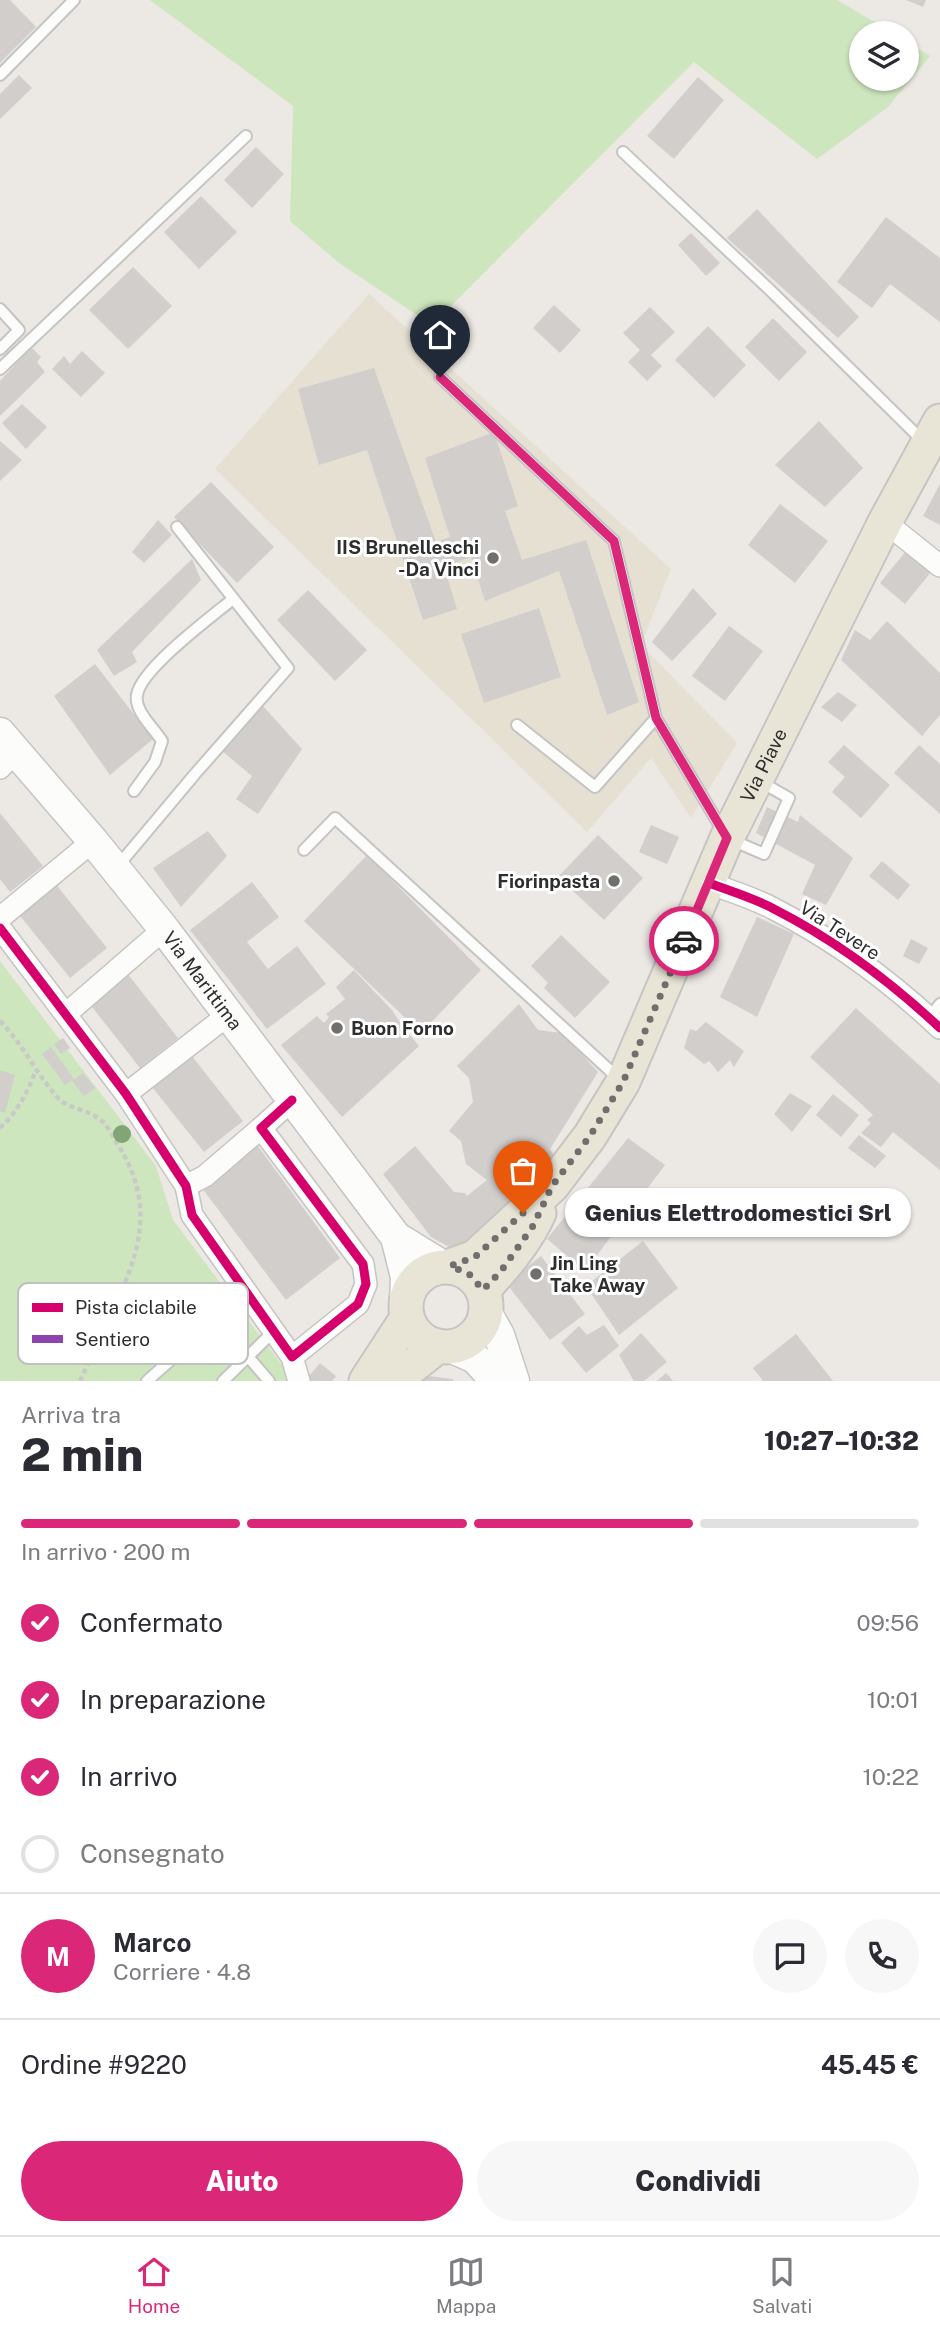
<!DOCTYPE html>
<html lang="it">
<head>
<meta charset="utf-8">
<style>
  body { margin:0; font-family:"Public Sans",sans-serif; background:#f7f7f7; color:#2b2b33; height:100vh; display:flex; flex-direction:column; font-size:26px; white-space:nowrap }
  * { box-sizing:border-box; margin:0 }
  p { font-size:23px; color:#7c7c81 }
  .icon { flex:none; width:38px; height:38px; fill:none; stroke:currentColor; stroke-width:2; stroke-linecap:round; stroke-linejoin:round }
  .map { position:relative; height:1381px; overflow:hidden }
  .panel { display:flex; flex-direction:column; background:#fff; flex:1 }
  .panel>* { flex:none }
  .fabs { position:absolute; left:849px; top:21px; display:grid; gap:14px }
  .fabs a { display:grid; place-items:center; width:70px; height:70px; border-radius:50%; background:#fff; box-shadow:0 2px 5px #0004; font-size:35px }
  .pin { position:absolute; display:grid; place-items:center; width:60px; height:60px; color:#fff; margin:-72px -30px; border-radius:50% 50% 50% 0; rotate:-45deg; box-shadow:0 0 7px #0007 }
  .pin .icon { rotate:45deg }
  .courier { position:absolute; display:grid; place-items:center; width:70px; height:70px; margin:-35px; border:5px solid #db2777; border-radius:50%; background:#fff; color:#222; box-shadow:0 2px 9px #0007 }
  .bubble { position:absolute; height:49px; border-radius:24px; background:#fff; box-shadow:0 2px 5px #0004; font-size:23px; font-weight:800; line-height:49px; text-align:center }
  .headline em { font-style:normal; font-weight:800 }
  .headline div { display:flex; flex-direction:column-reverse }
  .headline { display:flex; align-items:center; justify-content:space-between; height:119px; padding:0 21px }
  h1 { font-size:46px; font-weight:800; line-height:52px }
  .bar { display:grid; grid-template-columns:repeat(4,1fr); gap:10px 7px; align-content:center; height:84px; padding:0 21px }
  .bar i { height:9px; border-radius:5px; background:#e1e1e2 }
  .bar .selected { background:#db2777 }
  .bar p { grid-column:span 4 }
  .line { display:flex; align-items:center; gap:18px; padding:0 21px; border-top:2px solid #e1e1e2 }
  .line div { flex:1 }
  .round { display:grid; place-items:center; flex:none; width:74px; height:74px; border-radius:37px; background:#f7f7f7 }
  ol { padding:0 21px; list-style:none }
  li { display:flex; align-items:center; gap:21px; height:77px }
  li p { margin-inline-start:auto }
  li .icon { padding:7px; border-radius:50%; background:#db2777; color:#fff; stroke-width:4 }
  li:last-child { color:#7c7c81 }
  li i { width:38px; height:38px; border:4px solid #e1e1e2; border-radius:50% }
  .cta { display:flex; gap:14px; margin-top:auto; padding:14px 21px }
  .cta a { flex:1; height:80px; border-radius:42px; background:#db2777; color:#fff; font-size:28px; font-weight:800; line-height:80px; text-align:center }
  .cta a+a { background:#f7f7f7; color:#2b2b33 }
  .dock { display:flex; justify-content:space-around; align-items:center; height:98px; border-top:2px solid #e1e1e2; background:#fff; font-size:19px; color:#7c7c81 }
  .dock a { display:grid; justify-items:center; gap:4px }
  .dock .selected { color:#db2777 }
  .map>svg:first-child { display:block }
</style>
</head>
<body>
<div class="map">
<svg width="940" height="1381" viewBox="0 0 940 1381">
  <rect width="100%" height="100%" fill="#ece8e4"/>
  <path fill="#e6e0d3" d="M369,294l302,275 -30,76 96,98 -46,75 -40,-60 -64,74 -372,-363z"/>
  <path fill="#cee6be" d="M150,0h687l56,33h-32v46h45l1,-37 23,14 -42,51 -71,52 -123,-97 -262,263 -93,-62 -49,-42 3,-115z
    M0,961l156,205 17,54 121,161h-294z"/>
  <path fill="#d1cecb" d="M0,0h10l26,27 -36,36z
    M906,0h20l-3,7z
    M19,75l13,13 -32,31v-25z
    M698,77l26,23 -50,59 -27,-23z
    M256,147l28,27 -32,34 -28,-28z
    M201,196l36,36 -38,37 -35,-37z
    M757,209l102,108 -21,21 -111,-100z
    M886,217l54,41v64l-50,-38 -18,24 -35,-26z
    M691,233l29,30 -14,13 -28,-31z
    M133,267l39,39 -44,43 -39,-39z
    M554,305l27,25 -21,23 -27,-25z
    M650,307l25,25 -24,23 11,11 -15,15 -19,-19 12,-12 -17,-17z
    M773,318l34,34 -28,29 -34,-34z
    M708,326l38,39 -32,33 -39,-38z
    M31,347l10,10 -4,5 8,10 -45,44v-35z
    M82,351l23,22 -24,24 -29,-28 12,-13 6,8z
    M374,368l62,174 14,-5 -25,-79 69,-26 24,74 -13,5 17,49 64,-20 53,162 -32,13 -48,-144 -74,30 -14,-44 -27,10 13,42 -34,11 -56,-170 -48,15 -21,-76z
    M22,404l25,23 -21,22 -24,-26z
    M819,421l44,47 -38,39 -50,-42z
    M0,441l22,19 -22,21z
    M211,482l63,65 -37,36 -63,-66z
    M940,484v41l-17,-9z
    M780,504l48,37 -33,42 -47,-38z
    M158,520l14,15 -28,28 -12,-11z
    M906,551l25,21 -26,32 -25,-21z
    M192,559l9,21 -69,72 5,10 -23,14 -17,-26z
    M693,588l24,26 -45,47 -20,-19z
    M308,590l59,60 -32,31 -58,-61z
    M539,608l22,69 -77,26 -23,-69z
    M887,621l53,52v42l-18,21 -81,-76 14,-30 15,10z
    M729,626l34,25 -38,50 -33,-25z
    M95,664l58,75 -43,36 -56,-79z
    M838,692l19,13 -15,17 -21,-15z
    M262,705l40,44 -44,65 -22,-15 16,-23 -30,-25z
    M844,745l46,40 -29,33 -29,-26 13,-15 -17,-15z
    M919,745l21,19v50l-46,-41z
    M767,807l31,15 2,-7 53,43 -27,47 -24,-11 13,-29 -59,-32z
    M0,813l43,53 -33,26 -10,-13z
    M651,825l28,12 -12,27 -28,-12z
    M208,831l19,25 -46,51 -28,-39z
    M598,835l45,43 -39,42 -46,-43z
    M367,855l114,115 -60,63 -117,-112z
    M882,861l28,24 -12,15 -29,-24z
    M54,882l53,66 -37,30 -53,-66z
    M252,882l27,35 -32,25 21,27 29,-23 29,38 -59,45 -77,-99z
    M757,917l37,17 -37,83 -37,-20z
    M561,935l49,47 -35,36 -31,-30 4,-5 -17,-17z
    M911,939l17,9 -9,16 -16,-8z
    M354,970l38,40 11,17 16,19 -77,71 -61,-72 36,-29 7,7 5,-6 -3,-3 19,-15 -9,-12z
    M127,973l51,65 -38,30 -51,-65z
    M519,1004l19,26 24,3 36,39 -48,77 5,7 -1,4 -36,41 -49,45 -18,2 -20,-11 -48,-63 32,-28 39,46 11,1 2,3 20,-16 -21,-16 -5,-23 -12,-10 24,-29 -4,-24 -12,-12z
    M856,1008l84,76v86l-47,-38 -12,15 -20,-14 10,-10 -4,-3 6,-5 -63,-58z
    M706,1022l38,29 -10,16 -4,-7 -12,12 -9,-11 -5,3 -20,-16 6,-19 6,2z
    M63,1038l7,10 -9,6 -7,-10z
    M51,1047l23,32 -9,6 -23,-31z
    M192,1056l51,65 -39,31 -52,-65z
    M0,1070l15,5 -10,38 -5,-2z
    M83,1073l12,15 -11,8 -12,-15z
    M790,1093l22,13 -20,26 -18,-18z
    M833,1094l26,21 -18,22 -25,-22z
    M859,1135l27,21 -11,12 -27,-20z
    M628,1138l37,27 -80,106 -38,-32z
    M257,1145l83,113 -54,42 -84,-112z
    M643,1241l35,47 -59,47 -33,-49z
    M541,1256l44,58 -35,26 -44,-57z
    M604,1325l15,21 -33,27 -25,-30 18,-17 8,9z
    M641,1333l26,29 -23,19h-10l-15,-26z
    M796,1334l37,47h-70l-10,-13z
    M320,1363l16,13 -4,5h-27z
    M666,1373l7,8h-16z
    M420,1375l33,4v2h-39z"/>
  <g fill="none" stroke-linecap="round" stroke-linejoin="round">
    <g stroke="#c5c4c5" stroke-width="14">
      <path id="lane" d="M0,75l74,-75
        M623,152l147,138 153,151
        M0,309l19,21 -19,19
        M0,369l246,-233
        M440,377l174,164 42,177
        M517,725l78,62 61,-69 71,120 37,16 25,-56 -28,-16
        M134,791l21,-29 7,-21c-8,-13 -28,-30 -25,-46 4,-26 74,-78 96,-96
        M304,850l31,-32 283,260
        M117,867l78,-93 93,-106 -111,-141
        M929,1018l11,-14
        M147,1381l44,-39 22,-26 56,65
        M223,1381l51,-50"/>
    </g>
    <g stroke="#c5c4c5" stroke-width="24">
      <path id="street" d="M885,522l55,44
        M0,768l17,-18
        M709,883c21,8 45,15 65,26 61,31 116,72 166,119
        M0,918l93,-77
        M0,928l126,166 60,92 6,29 100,142 66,-53 8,-20 -3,-20 -102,-136 31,-28
        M66,1014l98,-85
        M126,1094l102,-79
        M186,1186l19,-10 56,-48
        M115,1307l53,17 14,25
        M292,1357l7,24"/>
    </g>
    <g stroke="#c5c4c5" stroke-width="33">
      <g id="secondary">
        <path id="s1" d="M0,733l93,108 71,88 232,308 47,29"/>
        <path d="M396,1237l10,40 -1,28"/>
        <path d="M486,1312l13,23 15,46"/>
        <path d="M450,1347l25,11 21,23"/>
      </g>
    </g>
    <g stroke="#c6c5c4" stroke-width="37">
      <g id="primary">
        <path id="s2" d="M450,1266l25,-9 77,-71 38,-50 33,-54 104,-244 158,-316 55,-101"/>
        <circle cx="446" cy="1307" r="40"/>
        <path d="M483,1290c21,-23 43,-48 56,-77"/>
        <path d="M366,1381l41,-63"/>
        <path d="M394,1381l44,-35"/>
      </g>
    </g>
    <path stroke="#c9c9c8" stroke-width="4.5" stroke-dasharray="5 3.5" stroke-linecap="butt" d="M0,1021c24,24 37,55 60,79 13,10 31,10 43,22 6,6 10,15 15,23 31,49 27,90 5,143
      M0,1128c17,-16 27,-34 35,-56
      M80,1381l26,-56"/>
    <use href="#lane" stroke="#fcfcfb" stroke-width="10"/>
    <use href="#street" stroke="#fcfcfb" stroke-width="21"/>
    <use href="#secondary" stroke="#fcfcfb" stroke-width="30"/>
    <use href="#primary" stroke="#e8e4d6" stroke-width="33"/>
    <path stroke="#8e44ad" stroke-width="7" stroke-dasharray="14 7" stroke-linecap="butt" d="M115,1307l53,17 14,25"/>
    <g stroke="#fff" stroke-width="13">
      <path id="cycleway" d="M709,883c21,8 45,15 65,26 61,31 116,72 166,119
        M0,928l126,166 60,92 6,29 100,142 66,-53 8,-20 -3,-20 -102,-136 31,-28"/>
    </g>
    <use href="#cycleway" stroke="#d6006c" stroke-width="9"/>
  </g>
  <circle fill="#82a575" cx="122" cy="1134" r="9"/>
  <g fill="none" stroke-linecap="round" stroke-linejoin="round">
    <path stroke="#706f6e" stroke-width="7" stroke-dasharray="0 12.6" d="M523,1213l-48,44 -25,9 19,8 14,16 18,-19 32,-45 19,-40 38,-50 33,-54 61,-141"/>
    <path stroke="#db2777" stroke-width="9" d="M440,377l174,164 42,177 71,120 -43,103"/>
  </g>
  <g fill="#706f6e" stroke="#fff" stroke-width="2.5">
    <circle cx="493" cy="558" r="7"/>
    <circle cx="614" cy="881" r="7"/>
    <circle cx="337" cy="1028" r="7"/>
    <circle cx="536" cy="1274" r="7"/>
  </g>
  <g text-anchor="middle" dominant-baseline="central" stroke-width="6" stroke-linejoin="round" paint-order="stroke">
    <g font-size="19" font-weight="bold" fill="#2e2e2e" stroke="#fff" text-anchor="end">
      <text x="479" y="547">IIS Brunelleschi<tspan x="479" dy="22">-Da Vinci</tspan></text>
      <text x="600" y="881">Fiorinpasta</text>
      <text x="351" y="1028" text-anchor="start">Buon Forno</text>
      <text x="550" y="1263" text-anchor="start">Jin Ling<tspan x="550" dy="22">Take Away</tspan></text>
    </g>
    <g font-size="19" fill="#2e2e2e" stroke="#fff">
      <text stroke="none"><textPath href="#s2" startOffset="604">Via Piave</textPath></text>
      <text transform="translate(840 930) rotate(33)">Via Tevere</text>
      <text stroke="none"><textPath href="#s1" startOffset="320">Via Marittima</textPath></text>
    </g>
  </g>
  <rect x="18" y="1283" width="230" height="81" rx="10" fill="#fff" stroke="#c0c0c0" stroke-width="2"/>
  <rect x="32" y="1303" width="31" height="9" fill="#d6006c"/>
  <rect x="32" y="1335" width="31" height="8" fill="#8e44ad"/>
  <g font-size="19" fill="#2e2e2e">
    <text x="75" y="1314">Pista ciclabile</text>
    <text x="75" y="1346">Sentiero</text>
  </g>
</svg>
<div class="fabs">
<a><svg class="icon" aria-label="layers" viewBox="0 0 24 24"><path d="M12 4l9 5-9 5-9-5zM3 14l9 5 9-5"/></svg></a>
</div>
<div class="pin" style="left:523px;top:1213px;background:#ea580c"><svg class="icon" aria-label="bag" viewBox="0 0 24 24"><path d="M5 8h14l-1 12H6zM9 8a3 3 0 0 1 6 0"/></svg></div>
<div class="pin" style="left:440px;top:377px;background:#1f2937"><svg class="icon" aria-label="home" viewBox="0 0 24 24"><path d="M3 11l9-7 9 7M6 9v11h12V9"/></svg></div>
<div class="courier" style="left:684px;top:941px"><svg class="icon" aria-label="car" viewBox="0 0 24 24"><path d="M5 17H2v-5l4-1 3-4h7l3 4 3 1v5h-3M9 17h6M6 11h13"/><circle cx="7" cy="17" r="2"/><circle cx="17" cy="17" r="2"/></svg></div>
<div class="bubble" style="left:565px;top:1188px;width:346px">Genius Elettrodomestici Srl</div>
</div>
<section class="panel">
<div class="headline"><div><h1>2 min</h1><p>Arriva tra</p></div><em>10:27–10:32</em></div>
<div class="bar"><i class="selected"></i><i class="selected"></i><i class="selected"></i><i></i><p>In arrivo · 200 m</p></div>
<ol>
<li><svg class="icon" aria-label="check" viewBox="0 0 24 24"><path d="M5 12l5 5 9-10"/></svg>Confermato<p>09:56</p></li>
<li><svg class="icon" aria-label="check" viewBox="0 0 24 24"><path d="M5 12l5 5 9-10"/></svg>In preparazione<p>10:01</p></li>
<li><svg class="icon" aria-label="check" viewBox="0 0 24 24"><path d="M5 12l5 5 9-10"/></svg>In arrivo<p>10:22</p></li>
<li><i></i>Consegnato</li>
</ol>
<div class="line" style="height:126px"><b class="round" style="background:#db2777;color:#fff">M</b><div><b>Marco</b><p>Corriere · 4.8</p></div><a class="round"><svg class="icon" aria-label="chat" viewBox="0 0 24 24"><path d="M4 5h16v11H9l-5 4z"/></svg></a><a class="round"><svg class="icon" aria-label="phone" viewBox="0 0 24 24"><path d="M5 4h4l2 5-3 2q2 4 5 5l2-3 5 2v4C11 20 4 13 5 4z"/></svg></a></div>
<div class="line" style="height:91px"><div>Ordine #9220</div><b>45.45 €</b></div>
<div class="cta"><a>Aiuto</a><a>Condividi</a></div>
</section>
<nav class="dock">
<a class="selected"><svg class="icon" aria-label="home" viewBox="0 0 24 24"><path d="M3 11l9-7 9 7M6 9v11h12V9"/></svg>Home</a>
<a><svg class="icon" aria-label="map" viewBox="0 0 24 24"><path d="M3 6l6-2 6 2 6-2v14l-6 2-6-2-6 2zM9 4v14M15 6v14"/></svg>Mappa</a>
<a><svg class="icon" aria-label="saved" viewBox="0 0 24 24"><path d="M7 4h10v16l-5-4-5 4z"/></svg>Salvati</a>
</nav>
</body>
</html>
